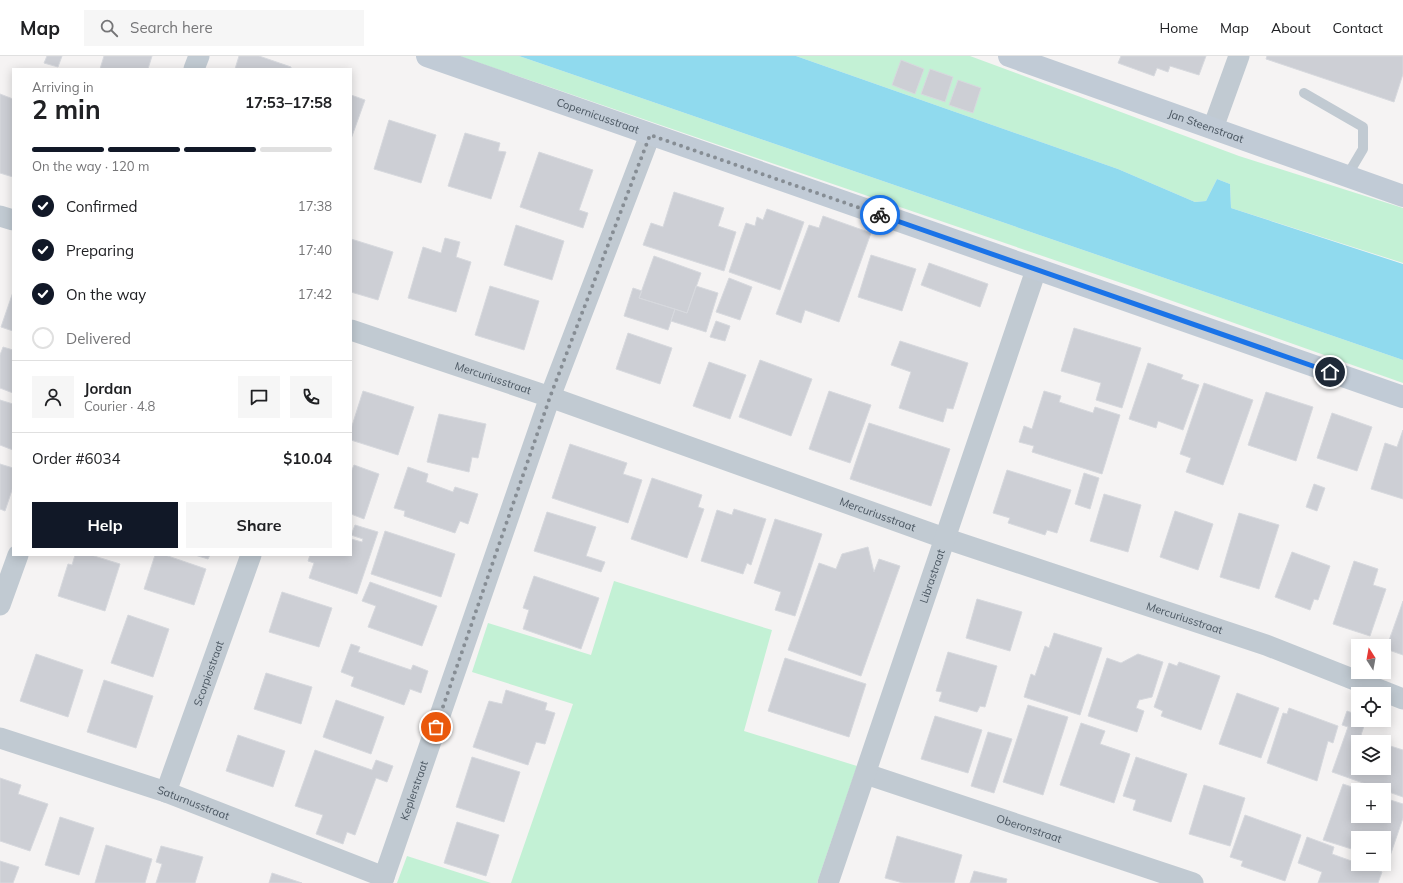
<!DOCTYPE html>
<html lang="en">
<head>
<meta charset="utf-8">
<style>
  body { margin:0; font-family:Mulish,sans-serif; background:#f6f6f6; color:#202124; height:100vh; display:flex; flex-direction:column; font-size:15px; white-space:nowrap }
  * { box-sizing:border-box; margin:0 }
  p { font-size:13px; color:#757577 }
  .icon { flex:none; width:22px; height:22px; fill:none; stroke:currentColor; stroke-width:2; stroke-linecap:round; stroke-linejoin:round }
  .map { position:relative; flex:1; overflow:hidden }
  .drawer { position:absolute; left:12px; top:12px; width:340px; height:488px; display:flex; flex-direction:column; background:#fff; border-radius:0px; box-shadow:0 2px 10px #0003 }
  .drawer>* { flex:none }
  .needle { width:26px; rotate:349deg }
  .tools { position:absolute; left:1351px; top:583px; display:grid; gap:8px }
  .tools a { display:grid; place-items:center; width:40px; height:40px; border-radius:0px; background:#fff; box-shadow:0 2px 10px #0003; font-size:20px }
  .pin { position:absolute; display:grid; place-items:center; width:34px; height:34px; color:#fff; margin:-17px; border:2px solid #fff; border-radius:50%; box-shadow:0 1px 4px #0007 }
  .courier { position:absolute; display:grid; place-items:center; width:40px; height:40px; margin:-20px; border:3px solid #1a73e8; border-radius:50%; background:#fff; color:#222; box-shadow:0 1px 5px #0007 }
  .overview em { font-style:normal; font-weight:700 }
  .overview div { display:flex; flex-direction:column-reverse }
  .overview { display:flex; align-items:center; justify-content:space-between; height:68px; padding:0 20px }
  h1 { font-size:26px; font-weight:700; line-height:30px }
  .bar { display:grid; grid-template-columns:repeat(4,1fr); gap:6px 4px; align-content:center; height:48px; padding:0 20px }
  .bar i { height:5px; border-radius:3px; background:#e0e0e0 }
  .bar .selected { background:#111827 }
  .bar p { grid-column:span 4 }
  .line { display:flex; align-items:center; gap:10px; padding:0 20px; border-top:1px solid #e0e0e0 }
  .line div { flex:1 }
  .round { display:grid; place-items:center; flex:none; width:42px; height:42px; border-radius:0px; background:#f6f6f6 }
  ol { padding:0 20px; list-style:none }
  li { display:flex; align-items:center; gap:12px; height:44px }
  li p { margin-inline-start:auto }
  li .icon { padding:4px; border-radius:50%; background:#111827; color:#fff; stroke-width:4 }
  li:last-child { color:#757577 }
  li i { width:22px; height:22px; border:2px solid #e0e0e0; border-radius:50% }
  .button { display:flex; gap:8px; margin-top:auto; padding:8px 20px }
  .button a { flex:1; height:46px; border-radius:0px; background:#111827; color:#fff; font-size:16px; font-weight:700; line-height:46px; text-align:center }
  .button a+a { background:#f6f6f6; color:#202124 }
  header { display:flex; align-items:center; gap:24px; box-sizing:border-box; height:56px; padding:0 20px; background:#fff; border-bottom:1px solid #e0e0e0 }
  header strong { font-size:19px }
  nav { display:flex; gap:22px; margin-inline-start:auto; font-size:14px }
  .search { width:280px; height:36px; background:#f6f6f6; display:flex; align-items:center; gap:10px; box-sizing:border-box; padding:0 14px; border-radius:0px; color:#757577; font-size:15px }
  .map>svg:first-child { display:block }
</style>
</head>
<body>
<header>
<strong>Map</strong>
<div class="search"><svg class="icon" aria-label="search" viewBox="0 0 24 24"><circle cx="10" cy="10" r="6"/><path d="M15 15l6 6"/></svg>Search here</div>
<nav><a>Home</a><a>Map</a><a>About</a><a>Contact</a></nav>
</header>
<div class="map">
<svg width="1403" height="827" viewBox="0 0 1403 827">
  <rect width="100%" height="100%" fill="#f5f3f3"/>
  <path fill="#c3f1d5" d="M459,0h60l884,304v23l-267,-95z
    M796,0h174l269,100 164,52v55l-172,-55 -1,-24 -13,-5 -11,22 -11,1 -77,-33z
    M614,525l158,49 -28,101 113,35 -40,117h-306l62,-179 -101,-32 16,-49 103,32z
    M407,800l84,27h-94z"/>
  <path fill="#90daee" d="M519,0h277l322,113 77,33 11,-1 11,-22 13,5 1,24 172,56v96z"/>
  <path fill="#cdcfd5" stroke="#d7d9de" d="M47,0h15l-4,11 -14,-4z
    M104,0h48l-4,13h-48z
    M239,0h20l32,11v2h-56z
    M1121,0h85l-7,19 -29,-9 -2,6 -11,-4 -3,8 -36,-13z
    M1267,0h136v18l-9,28 -119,-40 -9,-3z
    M901,4l23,9 -9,25 -23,-9z
    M930,13l23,8 -8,25 -24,-8z
    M958,24l23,8 -8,25 -24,-8z
    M0,38l13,5v78l-13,-4z
    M351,39l14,5 -14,39z
    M389,64l47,15 -15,48 -47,-14z
    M465,77l35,10 -2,8 8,1 -15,47 -43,-13z
    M539,96l54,18 -14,40 9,3 -5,15 -63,-21z
    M674,136l50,16 -6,18 18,6 -12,39 -81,-26 8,-22 12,4z
    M767,153l37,13 -24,68 -51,-18 17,-49 9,3 2,-9 6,3z
    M823,160l48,17 -32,89 -34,-12 -4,13 -25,-9 33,-89 10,3z
    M516,169l48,16 -12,39 -48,-15z
    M445,182l15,4 -4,15 15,5 -15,50 -48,-14 15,-51 18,6z
    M351,183l42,13 -15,48 -27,-8z
    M871,199l45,14 -14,42 -44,-14z
    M654,200l47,17 -14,40 -48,-15z
    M929,207l59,21 -8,23 -59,-22z
    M729,222l23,9 -12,33 -24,-8z
    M490,230l49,15 -15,49 -49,-15z
    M696,230l22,7 -12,39 -35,-11 4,-12 12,4z
    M633,232l9,3 -3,7 36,11 -7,21 -44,-14z
    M13,236v39l-12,-4z
    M716,265l14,5 -5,15 -15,-4z
    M1074,272l67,20 -19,60 -26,-8 5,-17 -40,-12z
    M628,277l44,15 -12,36 -44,-15z
    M900,285l68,22 -15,46 -6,-1 -4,14 -44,-14 12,-36 -20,-7z
    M3,291l10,3v43l-13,-5v-33z
    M760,304l52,19 -21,57 -52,-19z
    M709,306l37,13 -16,44 -37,-13z
    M1148,307l35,12 -2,4 18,6 -16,45 -25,-9 -2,7 -27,-9z
    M1204,327l49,17 -30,85 -37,-13 5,-14 -11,-4z
    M363,335l51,16 -16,48 -47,-15v-11z
    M829,335l42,14 -21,58 -41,-14z
    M1044,335l17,5 -2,6 34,11 2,-6 25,8 -18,59 -70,-22 2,-6 -15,-4 5,-16 8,3z
    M1266,336l47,15 -17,54 -48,-16z
    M0,344l13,4v46l-13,-5z
    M1332,357l40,14 -15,44 -40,-13z
    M439,358l47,10 -8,34 -6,-1 -3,15 -42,-10z
    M869,367l81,26 -19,57 -81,-27z
    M1403,374v69l-32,-10 14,-46 12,4z
    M570,388l57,19 -4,11 19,6 -14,43 -76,-25z
    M0,408l13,4v19l-8,24 -5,-2z
    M354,409l25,9 -15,45 -13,-5v-42z
    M408,411l20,7 -2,8 27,10 2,-5 23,7 -10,30 -8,-3 -5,12 -51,-17 1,-5 -11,-3z
    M1007,414l64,20 -14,43 -10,-3 -2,5 -37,-12 2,-5 -17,-5z
    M1084,417l15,5 -9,31 -15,-5z
    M652,422l50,17 -4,12 6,2 -17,49 -56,-19z
    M1314,428l11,4 -8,23 -11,-4z
    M1104,438l37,11 -13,47 -38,-11z
    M734,453l32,10 -15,46 -4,-2 -4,11 -42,-13 16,-51 15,5z
    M1175,455l38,13 -15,46 -38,-13z
    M547,456l49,15 -10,29 19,6 -4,10 -67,-21z
    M1239,457l40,12 -20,64 -39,-12z
    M775,463l47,15 -27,82 -20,-6 6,-18 -27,-9z
    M355,469l23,7 -21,62 -48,-16 5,-15 -6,-2 2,-6h41v-16l11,3 1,-3 -12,-4z
    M385,475l70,23 -14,43 -70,-23z
    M868,491l6,25 5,-13 21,7 -39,110 -73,-26 31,-87 17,6 6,-15z
    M1292,496l38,14 -12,34 -4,-1 -4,11 -35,-13z
    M75,499h16l29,9 -15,47 -47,-15 10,-32 4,1z
    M155,499h10l41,14 -12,36 -50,-16z
    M195,499h15l-2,4z
    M1354,505l24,8 -5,16 13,4 -16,47 -37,-12z
    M534,520l65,22 -18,51 -58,-20 6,-19 -6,-2z
    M370,526l67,24 -15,40 -54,-19 8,-21 -14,-5z
    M282,536l50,16 -13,39 -50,-15z
    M977,543l45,13 -12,39 -44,-13z
    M1403,545v54l-17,-6z
    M128,559l41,14 -16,48 -42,-14z
    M1054,577l48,15 -22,67 -56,-18 7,-23 4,2 10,-30 4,2z
    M351,588l9,3 -2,5 53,18 2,-5 15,6 -7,22 -11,-4 -6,16 -53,-19 3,-9 -13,-5z
    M948,596l49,14 -12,41 -5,-1 -3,6 -38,-11 3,-9 -6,-1z
    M36,598l47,16 -15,47 -48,-16z
    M1138,598l25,8 -11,35 -13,3 -3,8 8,3 -7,21 -49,-16 19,-58 14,5z
    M785,602l81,26 -17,53 -81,-26z
    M1179,606l41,14 -19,54 -40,-14 2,-5 -9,-4 15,-44 8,3z
    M266,617l46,14 -11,37 -47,-15z
    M104,624l49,16 -17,52 -49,-16z
    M506,634l41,13 -2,7 10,3 -10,31 -9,-2 -8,23 -55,-18 16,-46 13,3z
    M1237,637l42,15 -18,50 -42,-14z
    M336,644l48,17 -13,37 -48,-17z
    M1028,649l40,12 -25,78 -40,-13z
    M1289,652l49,18 -5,17 -5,-2 -11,40 -50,-18 16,-50 4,1z
    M1347,655l11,4v5h8l-5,15 18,7h-21v26h26v-24l19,6v47l-71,-25 16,-45 -6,-2z
    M935,660l47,14 -14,43 -47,-14z
    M1081,667l24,8 -5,13 30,10 -16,49 -54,-18z
    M988,676l24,7 -18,54 -23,-7z
    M238,679l47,16 -12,36 -47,-16z
    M315,694l57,20 4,-10 17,6 -6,16 -11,-4 -21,57 -8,-3 -4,12 -27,-10 7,-19 -28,-9z
    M472,701l48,15 -16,50 -48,-15z
    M1136,701l51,17 -16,48 -38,-12 3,-10 -13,-4z
    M0,722l21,7 -3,9 30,10 -18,47 -30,-10z
    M1343,728l18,6h-3v26h26v-18l19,6v14l-15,44 -4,-2v-22h-26v13l-35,-11z
    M1204,729l41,13 -15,48 -41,-12z
    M1245,759l56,20 -16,46 -44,-15 2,-5 -13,-4z
    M60,761l34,11 -15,47 -34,-10z
    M457,766l42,13 -13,41 -42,-13z
    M897,780l65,19 -8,28h-51l-18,-5z
    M1307,781l27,10 -2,7 50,18 -4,11h-60l4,-11 -24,-9z
    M106,789l46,14 -7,24h-50z
    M161,790l42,11 -8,26h-39l6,-19 -6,-2z
    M0,805l19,6 -6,16h-13z
    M974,815l33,8 -1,4h-36z
    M272,817l30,10h-33z"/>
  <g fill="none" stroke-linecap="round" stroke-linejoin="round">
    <path stroke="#c1cad2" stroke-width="10" d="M1304,37l59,34v22l-16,27"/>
    <g stroke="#c1cad2" stroke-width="21">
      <path d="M194,13l5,-13"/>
      <path d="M1213,72l26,-72"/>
      <path d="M0,160l13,4"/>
      <path id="s1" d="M351,274l199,67 394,141 322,107 137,54"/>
      <path d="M0,549l18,-50"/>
      <path id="s2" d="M0,682l166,54 218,85"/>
      <path id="s3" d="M866,718l327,109"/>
      <path id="s4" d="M166,736l85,-237"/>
      <path id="s5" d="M382,827l168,-486 100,-262"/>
      <path id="s6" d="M828,827l208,-613"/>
    </g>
    <g stroke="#c1cbd6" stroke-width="22">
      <path id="s7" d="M427,0l976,341"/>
      <path id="s8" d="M1009,0l394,140"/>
    </g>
  </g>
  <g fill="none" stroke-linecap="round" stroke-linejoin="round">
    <path stroke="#868d94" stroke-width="4" stroke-dasharray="0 7.2" d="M436,671l114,-330 100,-262 230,80"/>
    <path stroke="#1a73e8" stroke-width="5" d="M880,159l450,157"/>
  </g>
  <g text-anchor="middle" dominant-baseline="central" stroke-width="3" stroke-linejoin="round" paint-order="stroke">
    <g font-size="11" fill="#4a5661" stroke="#fff">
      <text stroke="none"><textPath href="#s7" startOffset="181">Copernicusstraat</textPath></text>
      <text stroke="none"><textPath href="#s8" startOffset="209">Jan Steenstraat</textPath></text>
      <text stroke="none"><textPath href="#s1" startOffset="150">Mercuriusstraat</textPath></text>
      <text stroke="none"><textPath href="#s1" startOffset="558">Mercuriusstraat</textPath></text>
      <text stroke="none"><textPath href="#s6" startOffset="324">Librastraat</textPath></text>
      <text stroke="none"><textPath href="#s1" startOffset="882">Mercuriusstraat</textPath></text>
      <text stroke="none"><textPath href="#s4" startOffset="126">Scorpiostraat</textPath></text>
      <text stroke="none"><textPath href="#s5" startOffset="98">Keplerstraat</textPath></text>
      <text stroke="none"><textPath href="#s2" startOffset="204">Saturnusstraat</textPath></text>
      <text stroke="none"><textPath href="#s3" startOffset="172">Oberonstraat</textPath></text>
    </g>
  </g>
</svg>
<div class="tools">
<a><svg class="needle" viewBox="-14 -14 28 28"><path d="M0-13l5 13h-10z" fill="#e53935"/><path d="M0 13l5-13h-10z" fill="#757577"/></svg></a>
<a><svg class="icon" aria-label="locate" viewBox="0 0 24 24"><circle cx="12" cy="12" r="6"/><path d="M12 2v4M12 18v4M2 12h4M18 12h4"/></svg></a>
<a><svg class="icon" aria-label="layers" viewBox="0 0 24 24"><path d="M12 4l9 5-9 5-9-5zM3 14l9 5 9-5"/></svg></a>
<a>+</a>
<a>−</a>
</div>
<div class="pin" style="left:436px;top:671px;background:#ea580c"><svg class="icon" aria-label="bag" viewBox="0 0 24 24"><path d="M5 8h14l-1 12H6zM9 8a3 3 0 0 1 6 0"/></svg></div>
<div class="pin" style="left:1330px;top:316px;background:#1f2937"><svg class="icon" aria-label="home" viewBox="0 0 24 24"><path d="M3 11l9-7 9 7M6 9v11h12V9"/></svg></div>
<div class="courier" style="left:880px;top:159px"><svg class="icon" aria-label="bike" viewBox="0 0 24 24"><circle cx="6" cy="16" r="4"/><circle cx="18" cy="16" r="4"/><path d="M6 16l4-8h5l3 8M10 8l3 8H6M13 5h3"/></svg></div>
<section class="drawer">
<div class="overview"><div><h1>2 min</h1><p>Arriving in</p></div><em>17:53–17:58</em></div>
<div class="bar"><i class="selected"></i><i class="selected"></i><i class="selected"></i><i></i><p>On the way · 120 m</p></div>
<ol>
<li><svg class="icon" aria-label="check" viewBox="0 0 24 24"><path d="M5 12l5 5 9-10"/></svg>Confirmed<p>17:38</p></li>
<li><svg class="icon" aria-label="check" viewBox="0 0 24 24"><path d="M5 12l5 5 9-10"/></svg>Preparing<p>17:40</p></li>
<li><svg class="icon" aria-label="check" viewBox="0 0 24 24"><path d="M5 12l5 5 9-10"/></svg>On the way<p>17:42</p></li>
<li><i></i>Delivered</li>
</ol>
<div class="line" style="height:72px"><a class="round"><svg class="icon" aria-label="person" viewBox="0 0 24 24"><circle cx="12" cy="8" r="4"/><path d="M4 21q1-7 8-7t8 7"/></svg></a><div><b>Jordan</b><p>Courier · 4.8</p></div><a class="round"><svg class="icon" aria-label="chat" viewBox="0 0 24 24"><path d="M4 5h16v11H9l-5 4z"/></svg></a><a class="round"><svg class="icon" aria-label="phone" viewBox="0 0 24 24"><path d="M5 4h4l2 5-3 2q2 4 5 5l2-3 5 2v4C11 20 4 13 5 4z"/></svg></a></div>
<div class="line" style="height:52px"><div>Order #6034</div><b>$10.04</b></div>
<div class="button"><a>Help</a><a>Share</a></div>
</section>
</div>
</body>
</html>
